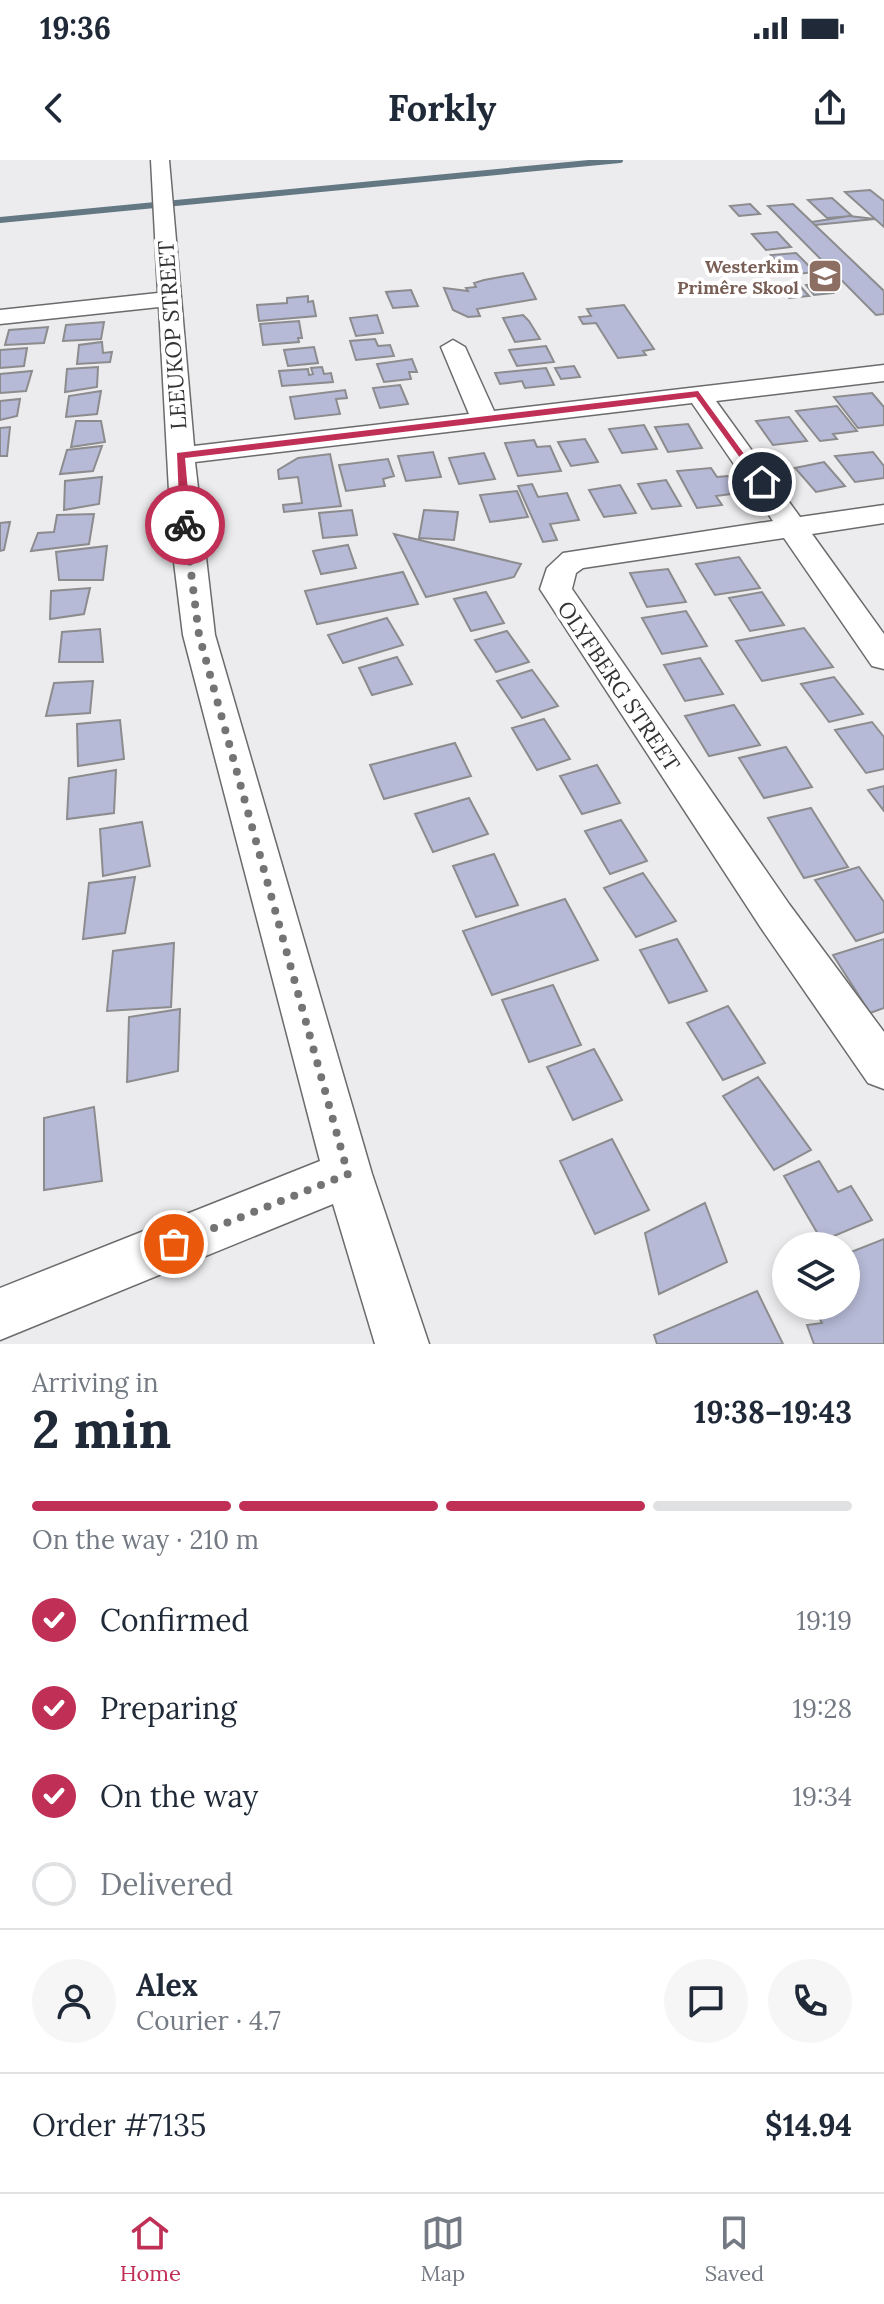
<!DOCTYPE html>
<html lang="en">
<head>
<meta charset="utf-8">
<style>
  body { margin:0; font-family:Lora,serif; background:#f6f6f7; color:#1f2937; height:100vh; display:flex; flex-direction:column; font-size:30px; white-space:nowrap }
  * { box-sizing:border-box; margin:0 }
  p { font-size:26px; color:#747a83 }
  .icon { flex:none; width:44px; height:44px; fill:none; stroke:currentColor; stroke-width:2; stroke-linecap:round; stroke-linejoin:round }
  .map { position:relative; height:1184px; overflow:hidden }
  .panel { display:flex; flex-direction:column; background:#fff; flex:1 }
  .panel>* { flex:none }
  .controls { position:absolute; left:772px; top:1072px; display:grid; gap:16px }
  .controls a { display:grid; place-items:center; width:88px; height:88px; border-radius:50%; background:#fff; box-shadow:0 4px 12px #0003; font-size:40px }
  .pin { position:absolute; display:grid; place-items:center; width:68px; height:68px; color:#fff; margin:-34px; border:4px solid #fff; border-radius:50%; box-shadow:0 2px 8px #0007 }
  .courier { position:absolute; display:grid; place-items:center; width:80px; height:80px; margin:-40px; border:6px solid #c03056; border-radius:50%; background:#fff; color:#222; box-shadow:0 2px 10px #0007 }
  .headline em { font-style:normal; font-weight:800 }
  .headline div { display:flex; flex-direction:column-reverse }
  .headline { display:flex; align-items:center; justify-content:space-between; height:136px; padding:0 32px }
  h1 { font-size:52px; font-weight:800; line-height:60px }
  .bar { display:grid; grid-template-columns:repeat(4,1fr); gap:12px 8px; align-content:center; height:96px; padding:0 32px }
  .bar i { height:10px; border-radius:6px; background:#e0e1e3 }
  .bar .selected { background:#c03056 }
  .bar p { grid-column:span 4 }
  .line { display:flex; align-items:center; gap:20px; padding:0 32px; border-top:2px solid #e0e1e3 }
  .line div { flex:1 }
  .round { display:grid; place-items:center; flex:none; width:84px; height:84px; border-radius:42px; background:#f6f6f7 }
  ol { padding:0 32px; list-style:none }
  li { display:flex; align-items:center; gap:24px; height:88px }
  li p { margin-inline-start:auto }
  li .icon { padding:8px; border-radius:50%; background:#c03056; color:#fff; stroke-width:4 }
  li:last-child { color:#747a83 }
  li i { width:44px; height:44px; border:4px solid #e0e1e3; border-radius:50% }
  .status { display:flex; justify-content:space-between; align-items:center; height:56px; padding:0 40px; background:#fff; direction:ltr }
  .status svg { height:22px; fill:currentColor }
  header { display:flex; justify-content:space-between; align-items:center; height:104px; padding:0 32px; background:#fff; font-size:36px; font-weight:800 }
  .menu { display:flex; justify-content:space-around; align-items:center; height:112px; border-top:2px solid #e0e1e3; background:#fff; font-size:22px; color:#747a83 }
  .menu a { display:grid; justify-items:center; gap:4px }
  .menu .selected { color:#c03056 }
  .map>svg:first-child { display:block }
</style>
</head>
<body>
<div class="status"><b>19:36</b><svg viewBox="0 0 49 12"><path d="M0 12V9h3v3zM5 12V6h3v6zM10 12V3h3v9zM15 12V0h3v12zM26 1h20v11H26zM47 4h2v5h-2z"/></svg></div>
<header><svg class="icon" aria-label="back" viewBox="0 0 24 24"><path d="M15 5l-7 7 7 7"/></svg>Forkly<svg class="icon" aria-label="share" viewBox="0 0 24 24"><path d="M12 15V3M7 8l5-5 5 5M5 13v7h14v-7"/></svg></header>
<div class="map">
<svg width="884" height="1184" viewBox="0 0 884 1184">
  <rect width="100%" height="100%" fill="#ececee"/>
  <g fill="none" stroke-linecap="round" stroke-linejoin="round">
    <path stroke="#637883" stroke-width="6" d="M0,60l620,-60"/>
  </g>
  <path fill="#b6bad6" stroke="#8c8c8e" stroke-width="2" d="M870,30l14,11v26l-39,-35z
    M832,38l20,18 -25,2 -19,-18z
    M750,44l10,10 -21,2 -9,-10z
    M793,44l91,87v23l-8,1 -108,-109z
    M849,56l26,3 -60,6 -3,-3z
    M777,72l14,15 -25,3 -14,-16z
    M796,93l19,19 -27,3 -17,-20z
    M523,113l13,26 -59,10 3,7 -12,1 -15,-7 -9,-22 24,3 -2,-3 10,-1 -2,-4 10,-3z
    M824,123l9,10 -19,2 -8,-10z
    M800,126l9,10 -20,2 -8,-10z
    M411,130l7,16 -25,2 -7,-16z
    M308,136v6l5,-1 3,15 -57,5 -2,-16 30,-2v-5z
    M624,145l30,44 -11,2 3,4 -28,3 -22,-35 -13,1 -4,-7 12,-1 -4,-7z
    M377,155l6,18 -27,3 -6,-18z
    M523,155l6,6 11,18 -25,3 -12,-24z
    M299,161l3,17h-4l1,4 -36,3 -3,-21z
    M104,162l-3,17 -38,2 3,-16z
    M48,167l-4,16 -39,2 4,-15z
    M375,179l3,7 12,-1 4,11 -38,4 -6,-19z
    M102,182l1,11 9,-1 -2,10 -33,2 2,-19z
    M546,186l8,16 -37,4 -8,-16z
    M314,187l4,16 -30,3 -4,-16z
    M27,188l-3,18 -24,2v-18z
    M412,199l5,13h-8l2,7 -27,3 -7,-18z
    M574,206l6,11 -19,2 -6,-11z
    M98,207l-1,20 -32,5 2,-23z
    M322,207l2,7 7,-1 2,9 -51,4 -3,-15 29,-2 1,6 4,-1 -2,-6z
    M546,208l8,17 -29,3 -3,-7 -22,3 -5,-11z
    M32,211l-6,20 -26,2v-19z
    M400,225l8,19 -28,4 -7,-20z
    M345,230l2,8 -11,1 4,15 -45,5 -5,-22z
    M101,231l-4,23 -31,3 3,-21z
    M872,233l12,14v18l-26,3 -24,-31z
    M20,239l-3,17 -17,4v-19z
    M837,246l20,25 -24,3 4,5 -17,2 -24,-30z
    M789,257l18,24 -34,4 -17,-24z
    M76,261h25l4,21 -34,5z
    M688,264l14,24 -34,4 -13,-25z
    M644,265l13,24 -35,4 -13,-24z
    M10,267l-3,29h-7v-28z
    M585,279l13,23 -27,4 -13,-24z
    M534,280l3,7 13,-1 11,25 -43,5 -13,-33z
    M102,286l-9,25 -33,3 7,-24z
    M433,292l8,25 -35,4 -8,-25z
    M873,292l11,14v12l-29,4 -20,-26z
    M484,293l11,26 -36,5 -10,-26z
    M330,294l11,52 -57,6 -1,-7 19,-2 -4,-26 -19,2 -1,-9 20,-12z
    M388,299l6,17 -11,3 2,7 -39,5 -7,-26z
    M824,302l21,24 -29,6 -21,-24z
    M711,308l6,9 11,-1 11,17 -23,3 6,9 -25,3 -20,-37z
    M102,317l-3,27 -35,6 1,-29z
    M666,320l15,26 -29,3 -14,-25z
    M532,324l6,13 29,-4 12,27 -29,4 7,16 -14,2 -25,-56z
    M620,325l16,28 -32,4 -15,-27z
    M517,331l11,26 -38,5 -10,-27z
    M352,350l5,25 -34,3 -4,-25z
    M424,350l34,2 -4,28 -35,-2z
    M94,354l-5,30 -58,7 7,-18 16,-1 3,-17z
    M10,362l-6,28 -4,1v-28z
    M394,374l127,30 -7,13 -88,20z
    M348,385l8,23 -35,6 -8,-23z
    M107,386l-4,34h-44l-3,-28z
    M739,397l21,31 -45,7 -19,-31z
    M668,409l18,33 -39,5 -17,-34z
    M403,412l15,32 -101,20 -12,-33z
    M90,428l-6,26 -34,5 1,-28z
    M486,432l18,31 -33,8 -17,-32z
    M762,432l22,33 -34,6 -21,-33z
    M686,451l21,35 -45,8 -20,-36z
    M387,458l16,27 -60,18 -15,-28z
    M804,468l29,39 -71,14 -26,-40z
    M100,469l3,33h-44l3,-30z
    M507,471l22,31 -33,10 -21,-32z
    M397,497l15,27 -40,11 -13,-27z
    M700,498l23,36 -38,7 -21,-36z
    M532,510l26,36 -36,12 -25,-37z
    M834,517l29,37 -34,8 -28,-38z
    M93,521l-3,32 -44,3 8,-33z
    M734,545l26,40 -51,11 -24,-40z
    M544,559l26,40 -33,11 -25,-42z
    M120,560l4,39 -46,7 -1,-42z
    M872,562l12,15v32l-18,4 -31,-43z
    M455,583l16,33 -87,23 -14,-34z
    M786,587l26,40 -48,11 -25,-40z
    M597,605l23,38 -38,11 -22,-38z
    M116,610l-2,43 -47,6 2,-41z
    M884,626v25l-16,-21z
    M469,638l19,36 -55,18 -18,-38z
    M811,648l37,59 -44,11 -36,-60z
    M621,660l26,41 -37,13 -25,-43z
    M142,662l8,44 -47,10 -3,-47z
    M494,694l24,51 -42,12 -23,-51z
    M859,707l25,35v30l-28,9 -41,-61z
    M643,713l33,48 -40,16 -32,-49z
    M135,717l-10,56 -42,6 6,-56z
    M565,739l33,61 -106,35 -29,-64z
    M677,779l30,52 -38,12 -29,-53z
    M884,779v69l-14,5 -37,-58z
    M174,783l-3,64 -64,4 6,-60z
    M553,825l28,60 -52,17 -27,-62z
    M728,846l37,57 -42,17 -36,-57z
    M180,849l-2,62 -51,11 2,-65z
    M594,889l28,51 -49,20 -26,-53z
    M758,917l53,73 -37,20 -51,-74z
    M94,947l8,74 -58,9v-72z
    M612,979l37,71 -54,24 -35,-73z
    M819,1001l19,31 13,-6 21,34 -50,21 -38,-65z
    M705,1043l22,59 -68,32 -14,-61z
    M884,1079v105h-70l-7,-19 15,-2 -9,-17h33v-52z
    M757,1131l26,53h-126l-3,-9z"/>
  <g fill="none" stroke-linecap="round" stroke-linejoin="round">
    <g stroke="#6b6b6c" stroke-width="3">
      <path id="minor" d="M151,0h18l25,286 275,-32 -28,-67 12,-7 12,7 29,64 390,-46v16l-168,20 84,116 84,-12v18l-72,11 72,100v35l-12,-3 -88,-128 -201,30 -7,5 -4,16 217,315 95,128v57l-16,-6 -107,-155 -221,-339 7,-21 16,-15 210,-32 -81,-118 -497,59 20,173 157,539 57,170h-54l-42,-140 -333,136v-52l320,-127 -137,-526 -11,-89 -13,-239 -159,17v-14l158,-17z"/>
    </g>
    <use href="#minor" fill="#fff" fill-rule="evenodd"/>
  </g>
  <path fill="#c03056" d="M698,231l68,93h-7l-63,-87 -511,61 6,67 -6,4 -5,-4 -3,-72z"/>
  <g fill="none" stroke-linecap="round" stroke-linejoin="round">
    <path stroke="#747474" stroke-width="8" stroke-dasharray="0 14.4" d="M174,1084l174,-70 -149,-539 -14,-110"/>
  </g>
  <defs>
    <g id="school-square" transform="scale(1.8)"><rect x="-9" y="-9" width="18" height="18" rx="4" fill="#8d6e63" stroke="#fff"/><path d="M0-5L7-2L0 1L-7-2ZM-4 1L0 2.5L4 1V4Q0 6-4 4Z" fill="#fff"/></g>
  </defs>
  <g fill-rule="evenodd">
    <use href="#school-square" x="825" y="116"/>
  </g>
  <g text-anchor="middle" dominant-baseline="central" stroke-width="8" stroke-linejoin="round" paint-order="stroke">
    <g font-size="18" font-weight="bold" fill="#785e54" stroke="#fff" text-anchor="end">
      <text x="799" y="106">Westerkim<tspan x="799" dy="21">Primêre Skool</tspan></text>
    </g>
    <g font-size="22" fill="#333" stroke="#fff">
      <text transform="translate(172 175) rotate(-94)">LEEUKOP STREET</text>
      <text transform="translate(619 526) rotate(56)">OLYFBERG STREET</text>
    </g>
  </g>
</svg>
<div class="controls">
<a><svg class="icon" aria-label="layers" viewBox="0 0 24 24"><path d="M12 4l9 5-9 5-9-5zM3 14l9 5 9-5"/></svg></a>
</div>
<div class="pin" style="left:174px;top:1084px;background:#ea580c"><svg class="icon" aria-label="bag" viewBox="0 0 24 24"><path d="M5 8h14l-1 12H6zM9 8a3 3 0 0 1 6 0"/></svg></div>
<div class="pin" style="left:762px;top:322px;background:#1f2937"><svg class="icon" aria-label="home" viewBox="0 0 24 24"><path d="M3 11l9-7 9 7M6 9v11h12V9"/></svg></div>
<div class="courier" style="left:185px;top:365px"><svg class="icon" aria-label="bike" viewBox="0 0 24 24"><circle cx="6" cy="16" r="4"/><circle cx="18" cy="16" r="4"/><path d="M6 16l4-8h5l3 8M10 8l3 8H6M13 5h3"/></svg></div>
</div>
<section class="panel">
<div class="headline"><div><h1>2 min</h1><p>Arriving in</p></div><em>19:38–19:43</em></div>
<div class="bar"><i class="selected"></i><i class="selected"></i><i class="selected"></i><i></i><p>On the way · 210 m</p></div>
<ol>
<li><svg class="icon" aria-label="check" viewBox="0 0 24 24"><path d="M5 12l5 5 9-10"/></svg>Confirmed<p>19:19</p></li>
<li><svg class="icon" aria-label="check" viewBox="0 0 24 24"><path d="M5 12l5 5 9-10"/></svg>Preparing<p>19:28</p></li>
<li><svg class="icon" aria-label="check" viewBox="0 0 24 24"><path d="M5 12l5 5 9-10"/></svg>On the way<p>19:34</p></li>
<li><i></i>Delivered</li>
</ol>
<div class="line" style="height:144px"><a class="round"><svg class="icon" aria-label="person" viewBox="0 0 24 24"><circle cx="12" cy="8" r="4"/><path d="M4 21q1-7 8-7t8 7"/></svg></a><div><b>Alex</b><p>Courier · 4.7</p></div><a class="round"><svg class="icon" aria-label="chat" viewBox="0 0 24 24"><path d="M4 5h16v11H9l-5 4z"/></svg></a><a class="round"><svg class="icon" aria-label="phone" viewBox="0 0 24 24"><path d="M5 4h4l2 5-3 2q2 4 5 5l2-3 5 2v4C11 20 4 13 5 4z"/></svg></a></div>
<div class="line" style="height:104px"><div>Order #7135</div><b>$14.94</b></div>
</section>
<nav class="menu">
<a class="selected"><svg class="icon" aria-label="home" viewBox="0 0 24 24"><path d="M3 11l9-7 9 7M6 9v11h12V9"/></svg>Home</a>
<a><svg class="icon" aria-label="map" viewBox="0 0 24 24"><path d="M3 6l6-2 6 2 6-2v14l-6 2-6-2-6 2zM9 4v14M15 6v14"/></svg>Map</a>
<a><svg class="icon" aria-label="saved" viewBox="0 0 24 24"><path d="M7 4h10v16l-5-4-5 4z"/></svg>Saved</a>
</nav>
</body>
</html>
